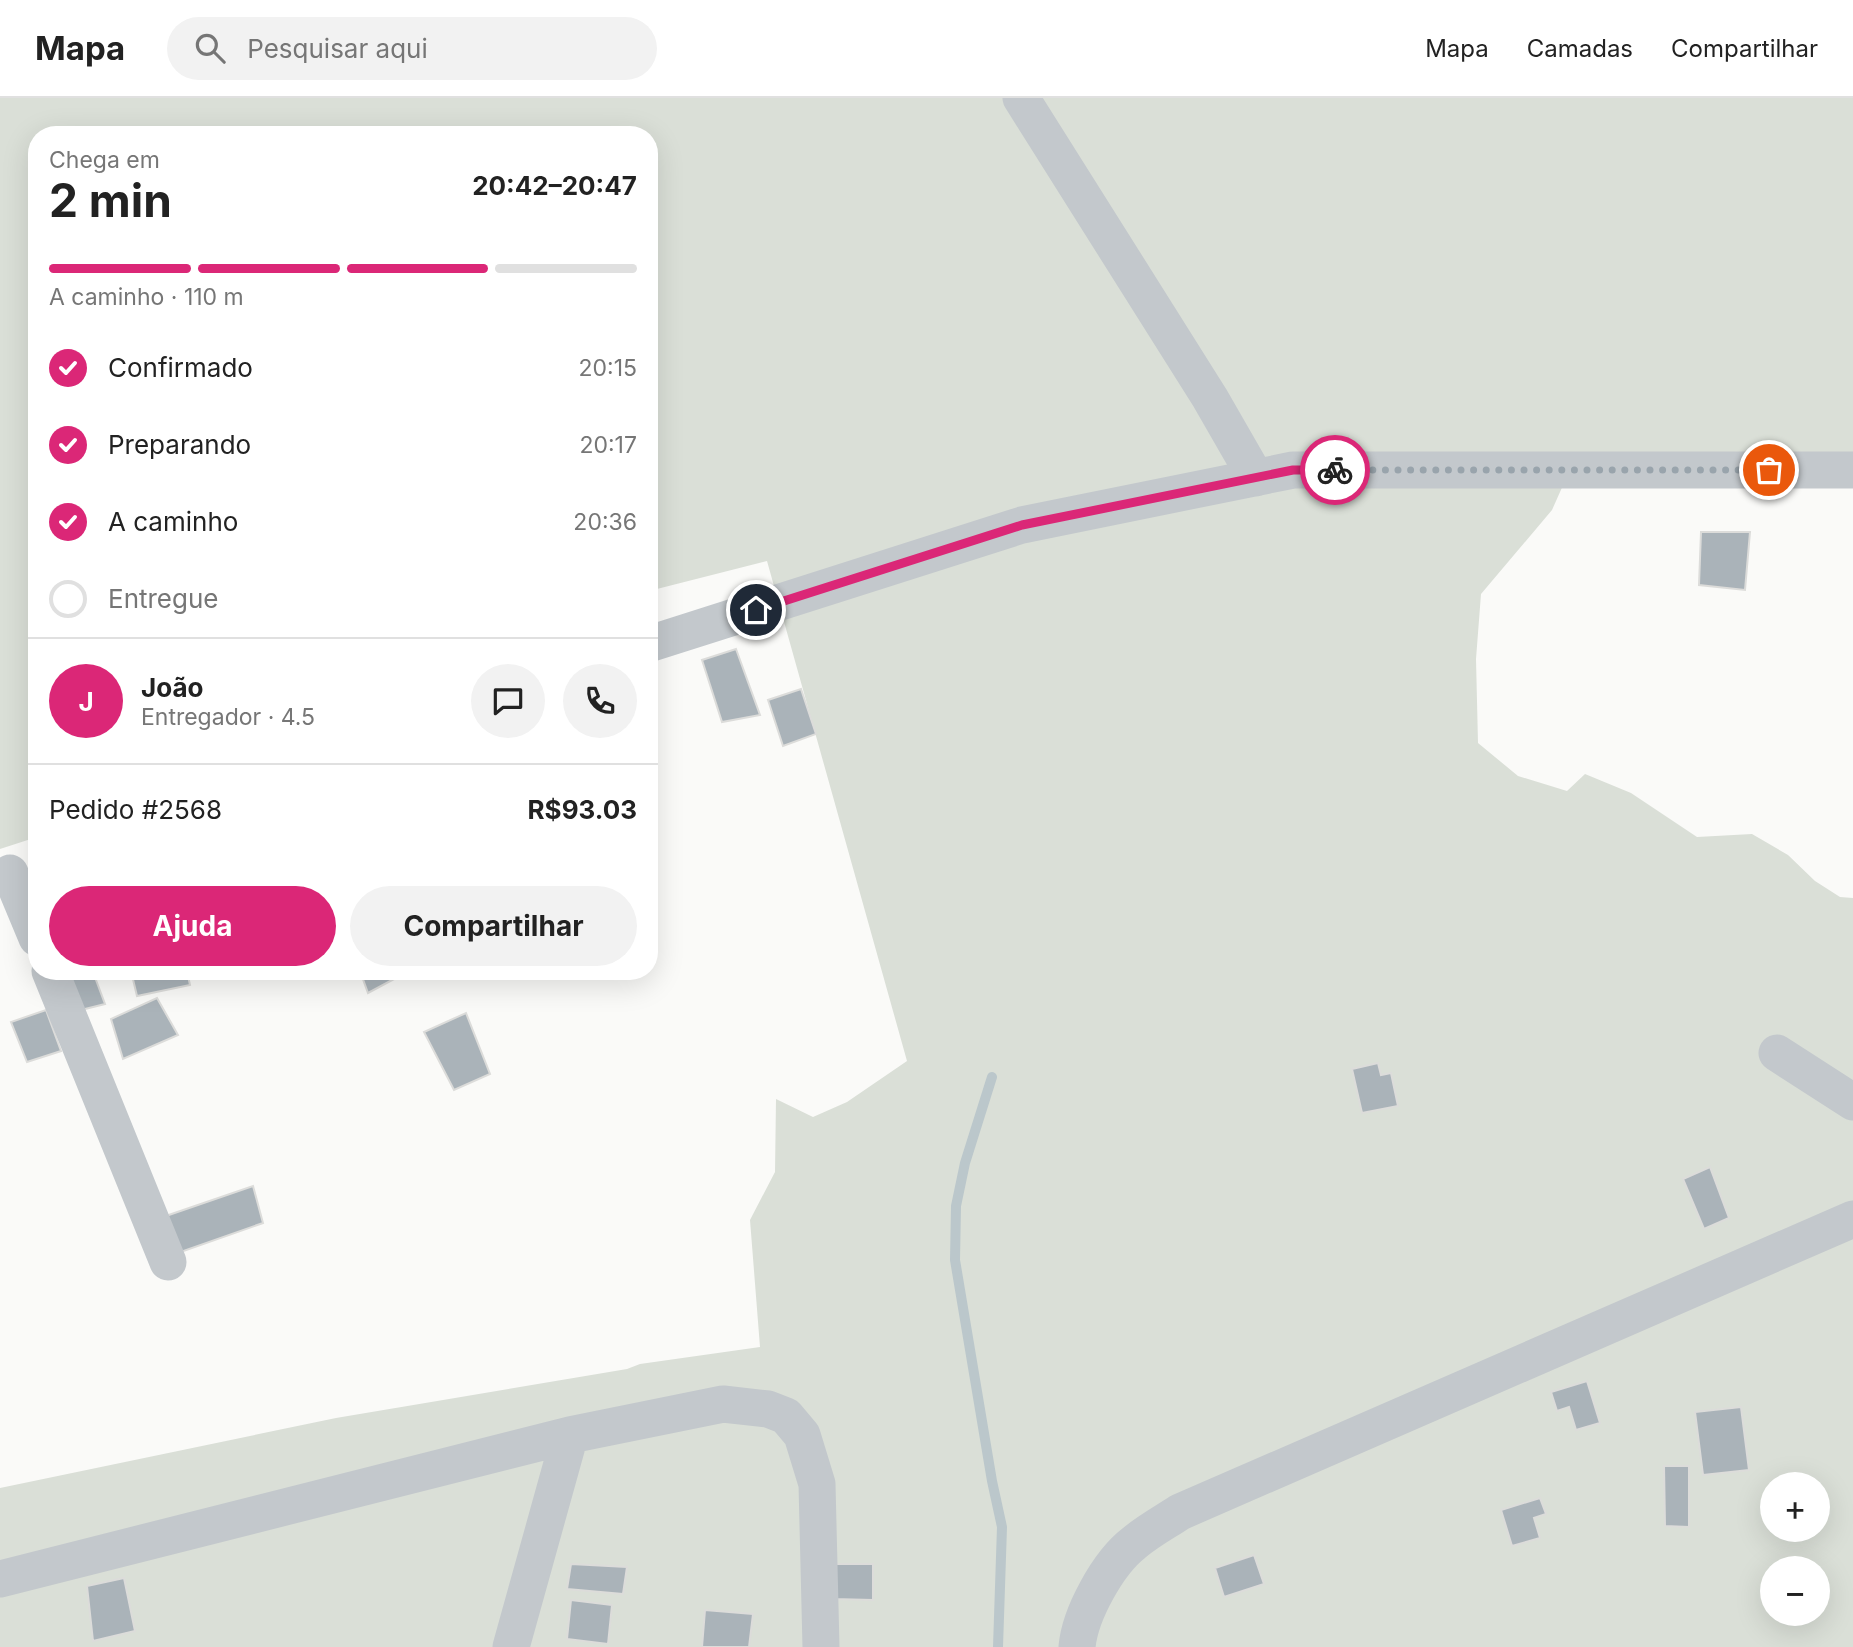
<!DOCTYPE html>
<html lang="pt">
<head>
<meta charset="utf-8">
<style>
  body { margin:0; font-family:Inter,sans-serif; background:#f2f2f2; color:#222; height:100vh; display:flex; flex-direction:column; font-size:26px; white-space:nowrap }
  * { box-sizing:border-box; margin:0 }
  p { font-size:23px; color:#767676 }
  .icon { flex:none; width:38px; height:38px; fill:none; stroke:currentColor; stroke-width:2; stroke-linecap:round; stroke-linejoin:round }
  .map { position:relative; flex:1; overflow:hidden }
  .panel { position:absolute; left:28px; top:28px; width:630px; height:854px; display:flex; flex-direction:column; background:#fff; border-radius:28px; box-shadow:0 7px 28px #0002 }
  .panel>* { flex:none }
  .buttons { position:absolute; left:1760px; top:1374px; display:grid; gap:14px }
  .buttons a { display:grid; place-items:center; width:70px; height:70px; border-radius:50%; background:#fff; box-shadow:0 7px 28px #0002; font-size:35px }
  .pin { position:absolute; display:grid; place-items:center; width:60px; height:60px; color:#fff; margin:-30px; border:4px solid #fff; border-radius:50%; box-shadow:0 2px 7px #0007 }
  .courier { position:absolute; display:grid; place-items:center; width:70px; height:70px; margin:-35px; border:5px solid #db2777; border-radius:50%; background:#fff; color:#222; box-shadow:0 2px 9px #0007 }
  .overview em { font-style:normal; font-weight:700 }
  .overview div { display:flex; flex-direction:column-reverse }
  .overview { display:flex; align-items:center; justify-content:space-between; height:119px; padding:0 21px }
  h1 { font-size:46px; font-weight:700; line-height:52px }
  .bar { display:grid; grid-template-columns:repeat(4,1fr); gap:10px 7px; align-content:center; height:84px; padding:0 21px }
  .bar i { height:9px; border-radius:5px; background:#e0e0e0 }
  .bar .on { background:#db2777 }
  .bar p { grid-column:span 4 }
  .line { display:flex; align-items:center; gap:18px; padding:0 21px; border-top:2px solid #e0e0e0 }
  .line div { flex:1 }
  .round { display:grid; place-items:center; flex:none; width:74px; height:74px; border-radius:37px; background:#f2f2f2 }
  ol { padding:0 21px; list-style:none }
  li { display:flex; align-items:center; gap:21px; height:77px }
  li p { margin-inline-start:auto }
  li .icon { padding:7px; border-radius:50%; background:#db2777; color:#fff; stroke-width:4 }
  li:last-child { color:#767676 }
  li i { width:38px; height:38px; border:4px solid #e0e0e0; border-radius:50% }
  .action { display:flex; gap:14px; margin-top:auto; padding:14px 21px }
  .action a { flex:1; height:80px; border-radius:42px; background:#db2777; color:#fff; font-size:28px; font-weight:700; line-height:80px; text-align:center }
  .action a+a { background:#f2f2f2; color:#222 }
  header { display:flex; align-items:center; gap:42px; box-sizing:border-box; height:98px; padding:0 35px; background:#fff; border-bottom:2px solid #e0e0e0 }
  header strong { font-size:33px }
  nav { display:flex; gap:38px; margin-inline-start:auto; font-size:24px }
  .search { width:490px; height:63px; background:#f2f2f2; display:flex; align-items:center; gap:18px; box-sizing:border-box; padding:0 24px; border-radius:38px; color:#767676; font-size:26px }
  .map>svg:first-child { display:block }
</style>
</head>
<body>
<header>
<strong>Mapa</strong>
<div class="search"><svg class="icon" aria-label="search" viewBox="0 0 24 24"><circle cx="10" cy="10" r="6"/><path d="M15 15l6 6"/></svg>Pesquisar aqui</div>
<nav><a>Mapa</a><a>Camadas</a><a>Compartilhar</a></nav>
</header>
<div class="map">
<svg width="1853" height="1549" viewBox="0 0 1853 1549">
  <rect width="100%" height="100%" fill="#fafaf8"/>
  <path fill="#dadfd7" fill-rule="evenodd" d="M0,0h1853v357l-289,28 -12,27 -71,84 -5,65 2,84 40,33 49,15 18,-17 46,19 66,44 55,-3 36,21 27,26 25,16 13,1v749h-1853v-159l336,-70 291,-49 13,-5 120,-17 -10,-127 25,-48 1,-73 37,18 34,-15 60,-41 -140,-500 -118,30v-456h-612v702l-37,12zM1773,1386h45v46h-45zM1773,1470h45v46h-45z"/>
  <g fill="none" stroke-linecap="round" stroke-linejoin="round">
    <path stroke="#bbc7cb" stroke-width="10" d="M992,979l-27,86 -9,43 -1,54 37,221 10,46 -4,120"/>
  </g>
  <path fill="#aab3b9" stroke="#dcdcda" stroke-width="2" d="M1701,434h49l-5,58 -46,-5z
    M736,551l24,66 -38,7 -20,-62z
    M801,591l15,45 -33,12 -15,-46z
    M131,873h56l3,14 -53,11z
    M360,873h49l-41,22z
    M93,874l12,32 -24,6 -12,-31z
    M157,900l21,37 -55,24 -12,-40z
    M46,912l15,41 -34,11 -16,-40z
    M466,915l24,61 -36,16 -30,-58z
    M1378,965l3,12 10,-2 7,33 -36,7 -10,-44z
    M1710,1069l19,51 -25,11 -21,-50z
    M253,1088l10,37 -88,31 -12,-37z
    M1587,1283l13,42 -24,7 -7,-23 -12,4 -6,-19z
    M1741,1309l8,63 -46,5 -8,-63z
    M1664,1368h25v61l-24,-1z
    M1540,1400l6,16 -12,4 6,20 -28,8 -11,-36z
    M1254,1457l10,29 -40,13 -9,-29z
    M571,1466l56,3 -4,27 -56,-5z
    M833,1466h40v36l-40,-1z
    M124,1480l11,53 -42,10 -6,-55z
    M571,1502l41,5 -4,39 -41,-5z
    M705,1512l48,4 -4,33h-47z"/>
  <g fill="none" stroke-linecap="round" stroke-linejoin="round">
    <path stroke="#c3c8cc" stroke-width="37" d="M1021,0l189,300 46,80
      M649,546l373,-119 271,-55h560
      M10,775l27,65
      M50,873l118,291
      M1777,955l76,49
      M0,1481l570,-144 153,-31 45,5 18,7 16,19 15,49 4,163
      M511,1549l59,-212
      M1077,1549c3,-33 31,-84 57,-104 14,-12 31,-21 46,-31l673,-293"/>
  </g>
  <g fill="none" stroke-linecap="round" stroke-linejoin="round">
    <path stroke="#99a4ac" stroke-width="7" stroke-dasharray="0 12.6" d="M1335,372h434"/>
    <path stroke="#db2777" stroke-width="9" d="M756,512l266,-85 271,-55h42"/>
  </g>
</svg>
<div class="buttons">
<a>+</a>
<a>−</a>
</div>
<div class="pin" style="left:1769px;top:372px;background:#ea580c"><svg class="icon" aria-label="bag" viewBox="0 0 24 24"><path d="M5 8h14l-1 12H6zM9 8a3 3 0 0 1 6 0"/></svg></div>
<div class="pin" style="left:756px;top:512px;background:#1f2937"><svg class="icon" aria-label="home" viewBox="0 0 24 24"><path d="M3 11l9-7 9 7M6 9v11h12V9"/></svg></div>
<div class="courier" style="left:1335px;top:372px"><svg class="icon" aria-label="bike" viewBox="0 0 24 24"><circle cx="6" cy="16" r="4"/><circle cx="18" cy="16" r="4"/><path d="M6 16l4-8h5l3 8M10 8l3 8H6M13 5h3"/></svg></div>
<section class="panel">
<div class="overview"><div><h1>2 min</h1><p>Chega em</p></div><em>20:42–20:47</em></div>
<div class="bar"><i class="on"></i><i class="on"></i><i class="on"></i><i></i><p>A caminho · 110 m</p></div>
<ol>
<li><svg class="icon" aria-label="check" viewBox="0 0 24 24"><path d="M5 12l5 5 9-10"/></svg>Confirmado<p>20:15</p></li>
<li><svg class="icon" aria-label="check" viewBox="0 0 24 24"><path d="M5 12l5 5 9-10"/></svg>Preparando<p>20:17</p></li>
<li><svg class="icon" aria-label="check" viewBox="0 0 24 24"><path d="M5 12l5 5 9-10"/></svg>A caminho<p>20:36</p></li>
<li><i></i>Entregue</li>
</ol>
<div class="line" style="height:126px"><b class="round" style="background:#db2777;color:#fff">J</b><div><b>João</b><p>Entregador · 4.5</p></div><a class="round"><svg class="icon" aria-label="chat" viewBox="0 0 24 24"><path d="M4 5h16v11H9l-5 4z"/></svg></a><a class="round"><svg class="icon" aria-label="phone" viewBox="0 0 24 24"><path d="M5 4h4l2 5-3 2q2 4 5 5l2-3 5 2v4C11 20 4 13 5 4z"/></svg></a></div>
<div class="line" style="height:91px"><div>Pedido #2568</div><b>R$93.03</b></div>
<div class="action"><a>Ajuda</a><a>Compartilhar</a></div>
</section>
</div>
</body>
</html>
